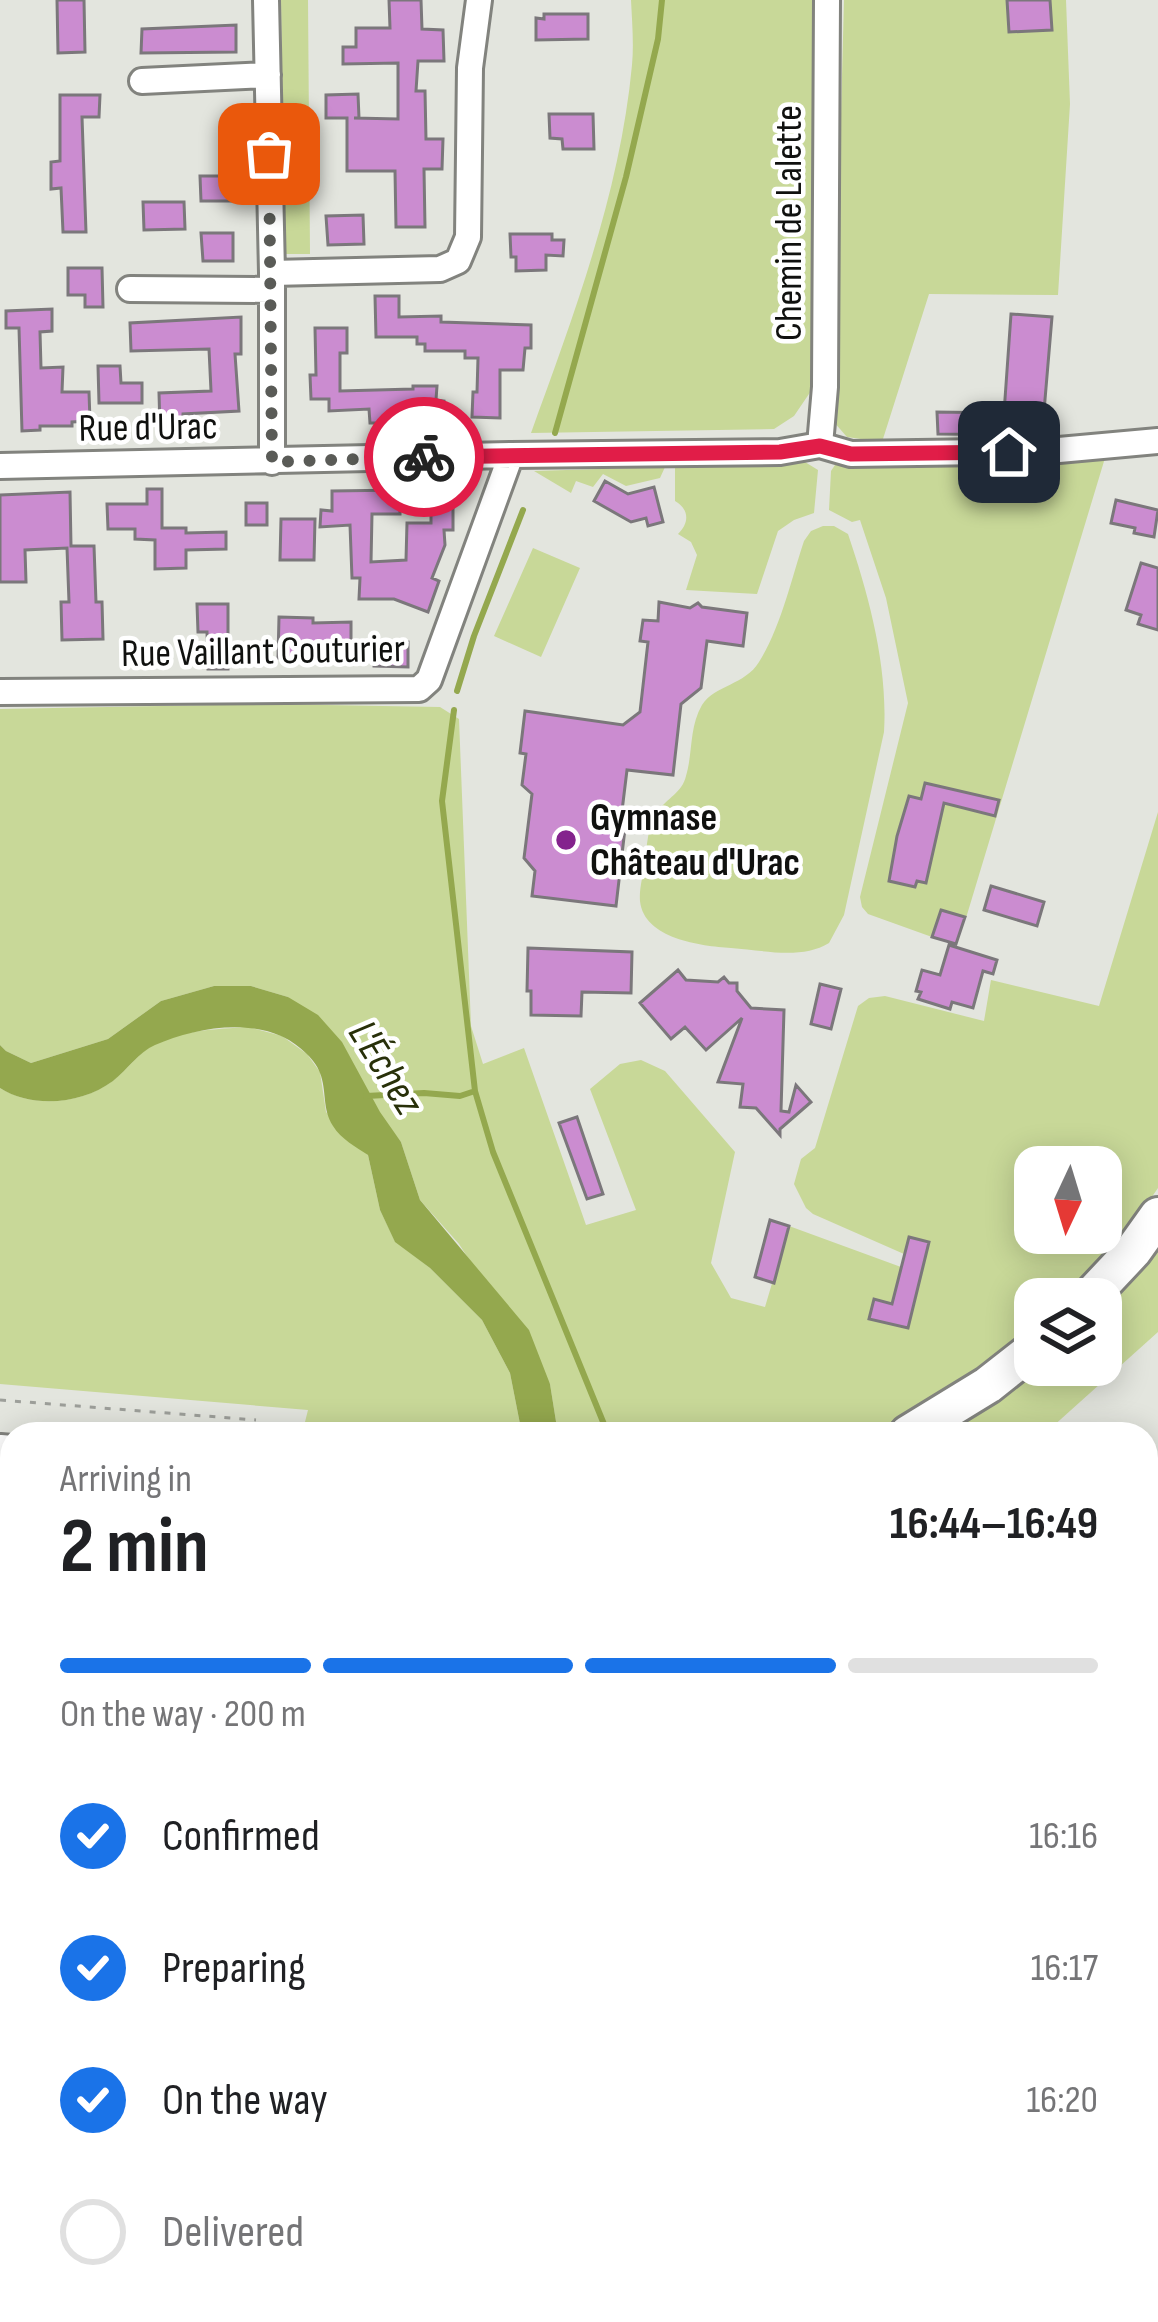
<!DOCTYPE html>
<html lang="en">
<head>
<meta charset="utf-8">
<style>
  body { margin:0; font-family:"Sofia Sans Condensed",sans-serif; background:#f2f2f2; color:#202124; height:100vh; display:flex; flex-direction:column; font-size:45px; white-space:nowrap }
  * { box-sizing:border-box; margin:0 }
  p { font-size:39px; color:#757577 }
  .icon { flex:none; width:66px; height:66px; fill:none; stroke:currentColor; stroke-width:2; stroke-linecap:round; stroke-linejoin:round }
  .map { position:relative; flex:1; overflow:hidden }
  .side { position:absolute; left:0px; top:1422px; width:1158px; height:900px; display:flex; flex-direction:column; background:#fff; border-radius:36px 36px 0 0; box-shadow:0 6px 30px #0003 }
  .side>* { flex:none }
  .needle { width:78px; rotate:184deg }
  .tools { position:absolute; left:1014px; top:1146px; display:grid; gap:24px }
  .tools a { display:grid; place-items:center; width:108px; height:108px; border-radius:24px; background:#fff; box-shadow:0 6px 30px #0003; font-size:60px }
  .pin { position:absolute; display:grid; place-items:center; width:102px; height:102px; color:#fff; margin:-51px; border-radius:24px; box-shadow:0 6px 18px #0006 }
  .courier { position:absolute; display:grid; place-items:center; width:120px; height:120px; margin:-60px; border:9px solid #e11d48; border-radius:50%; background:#fff; color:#222; box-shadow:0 3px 15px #0007 }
  .overview em { font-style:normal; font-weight:700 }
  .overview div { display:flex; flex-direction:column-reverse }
  .overview { display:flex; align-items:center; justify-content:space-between; height:204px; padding:0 60px }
  h1 { font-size:78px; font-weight:700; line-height:90px }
  .bar { display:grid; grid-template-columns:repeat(4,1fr); gap:18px 12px; align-content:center; height:144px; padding:0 60px }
  .bar i { height:15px; border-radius:9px; background:#e0e0e0 }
  .bar .on { background:#1a73e8 }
  .bar p { grid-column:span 4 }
  ol { padding:0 60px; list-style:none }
  li { display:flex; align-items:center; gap:36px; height:132px }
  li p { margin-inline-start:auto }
  li .icon { padding:12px; border-radius:50%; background:#1a73e8; color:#fff; stroke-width:4 }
  li:last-child { color:#757577 }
  li i { width:66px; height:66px; border:6px solid #e0e0e0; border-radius:50% }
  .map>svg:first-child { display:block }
</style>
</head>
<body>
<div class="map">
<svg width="1158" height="2322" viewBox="0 0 1158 2322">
  <rect width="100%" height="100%" fill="#e3e5de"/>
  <path fill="#c8d898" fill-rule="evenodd" d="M281,0h27l2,254h-26z
    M631,0h184l-4,391 -17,25 -20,13 -243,4c43,-119 89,-240 101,-368 2,-21 0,-44 -1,-65z
    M844,0h222l4,104 -12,191 -129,-1 -47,148 -35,-5 -14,-16z
    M1105,458l-139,460 -25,-8 -9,27 -64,-23 -6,-7 -2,-10 48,-194 -22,-105 -26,-78 -8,2 -23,-12 2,-39 4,-6z
    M805,462l13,8 -4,43 -20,7 -16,11 -21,63 -71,-4 11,-35 -6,-13 -13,-8c11,-11 12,-24 -3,-33v-34z
    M665,467l-5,11 -34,8 -23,-12 -10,13 -17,-6 -5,12 -37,-22z
    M823,526h11l14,8c21,62 40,132 36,198l-40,183 -15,28c-27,17 -67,7 -98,5 -30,-2 -87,-9 -91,-47 -1,-12 3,-26 5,-37 2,-18 2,-38 13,-53 9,-13 24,-18 28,-35 7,-23 3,-49 16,-71 13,-20 43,-20 57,-43 22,-35 32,-82 45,-121l7,-10z
    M533,548l47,20 -39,89 -47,-21z
    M268,704l172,3 19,12 12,307 12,38 41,-16 62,177 50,-15 -46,-121 30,-25 21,-4 24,11 70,81 -24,111 20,35 34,9 24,-81 112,41 -9,37 -18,-4 -5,18 38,10 22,-86 -20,-5 -5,17 -91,-40 -7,-6 -12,-24 7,-25 14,-11 43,-142 11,-8 16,-2 99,25 7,-41 108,26 59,-194v376l-44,64 -48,47h-31v30l-106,77 -57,28h-314l-8,-50 -91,-140 -39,-44 -19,-58 -113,-145 -37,-11h-37l-53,15 -53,38 -77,24 -25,-12 -6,-6v-336zM1035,1167h66v66h-66z
    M248,1027l34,9 25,18 13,18 6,40 42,43 12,55 15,31 35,27 52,52 28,53 12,61h-220l6,-24 -308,-26v-296c34,21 83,16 114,-8 12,-10 22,-23 34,-32 27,-18 69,-19 100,-21z
    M1158,1239v93l-107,96 -9,6h-104l99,-69h64v-60z
    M0,1468l12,2v264l-12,-1z
    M338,2310h214l2,12h-217z
    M597,2310h166l-3,12h-160z"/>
  <path fill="#94a84e" d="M214,986h37l37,11 30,18 24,27 38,70 21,30 19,58 109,130 21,54 8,50h-36l-12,-61 -28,-53 -52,-52 -35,-26 -15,-32 -12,-55c-12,-8 -27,-16 -35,-29 -11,-17 -6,-35 -13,-53 -5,-15 -25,-31 -39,-37 -38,-17 -90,-7 -126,9 -16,7 -28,25 -42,36 -31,23 -80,28 -113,7v-43l6,6 25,12 77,-24 53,-38z"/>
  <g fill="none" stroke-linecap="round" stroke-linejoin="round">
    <path stroke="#94a84e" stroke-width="6" d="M555,433l71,-256 32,-138 4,-39
      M457,691l17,-55 49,-126
      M454,710l-12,91 33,290 18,61 115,282
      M366,1096l58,-3 36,3 15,-5"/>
  </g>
  <path fill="#cb8cd0" stroke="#7b777b" stroke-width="3" d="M57,0h27l1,52 -27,1z
    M389,0h32l1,29 21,1 1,31h-26l-2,30h9l1,48h17l-1,30h-18l1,58h-29l-1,-56h-48v-53h-21v-23l32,-1 1,24h-5l44,1v-56l-55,1v-17h13v-19h34z
    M1007,0h43l2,30 -43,2z
    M544,14h44v25l-52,1v-22l8,1z
    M236,25v27l-95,1 1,-24z
    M60,95h40l-1,22h-17l4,115h-23l-2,-44 -10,1v-27l9,-1z
    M549,114h44l1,35h-31l-1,-10 -12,-1z
    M200,176h35v25h-34z
    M143,202h41l1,27 -41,1z
    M363,215l1,29 -36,1 -2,-29z
    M201,233h32v28h-30z
    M510,234h42v6h12l-1,16 -17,-1v15l-30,1v-14h-5z
    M68,268h34l1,39h-18v-12h-17z
    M375,296h24v21l42,-1v6l90,3v23h-6l-2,22h-23v48l-28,-1 1,-25h4l1,-34h-13v-7h-40v-7h-8v-7h-41z
    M52,309v22l-12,1 1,36 22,-1 -1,25h27l1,29 -18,1v4h-32v4l-18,1 -3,-103h-13v-17z
    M1011,314l41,3 -10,118 -104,-1 -1,-22 67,1z
    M241,317v37h-6l4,57 -56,3 -1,12 -22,1 -1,-34 52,-2 -2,-42 -78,2 -1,-28z
    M315,328h32v25h-7v38l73,-2v-3h24l-1,14 8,1v18h-50v4h-24l-1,-14 -40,2v-12h-18l-1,-24h6z
    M98,366h22l1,17h21v20h-43z
    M605,481l23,13 26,-7 9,35 -15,4 -2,-8 -15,4 -37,-21z
    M147,489h15v39h24v5l40,-1v17l-40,1v18l-31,1v-29l-20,-1v-10h-27l-1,-25h40z
    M400,490v24h-28l-1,48 35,-2 1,-37h24v-16l22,1v22h-9l1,15 -13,33 7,3 -11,31 -34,-13h-35l1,-21h-8l-2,-53 -30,2 1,-17 11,1v-20z
    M70,492l1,54h23l2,56h6l1,37 -41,1 -1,-38h8l-2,-54 -42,2 1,32h-26v-87z
    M1116,500l42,10 -4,27 -20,-4 1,-5 -24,-5z
    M246,503h21v22h-21z
    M281,519h34l-1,41h-34z
    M1141,563l17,5v62l-20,-6 3,-9 -15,-5z
    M659,602l31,6 8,-5 4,4 45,6 -4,33 -36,-5 -6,47 -20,16 -8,71 -46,-5 -6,49 5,1 -10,86 -84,-10 3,-25 -11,-13 8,-64 -10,-9 4,-31 -6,-1 5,-42 98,14 17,-13 8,-70 -8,-1 3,-21 15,1z
    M197,604h31v65h-20l-1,-37h-9z
    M279,617l34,1v5l38,-1v19l57,1v25l-34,-1v-8h-96z
    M925,783l74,17 -4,16 -51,-13 -18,80 -9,-2 -2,6 -26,-6 8,-45 12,-40 12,3z
    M991,886l53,16 -7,24 -53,-16z
    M941,910l24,7 -9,27 -24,-7z
    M949,945l48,15 -4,14 -10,-3 -10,37 -21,-6 -2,7 -32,-10 3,-7 -5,-1 6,-21 18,5z
    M528,948l104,4 -1,41 -49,-1 -1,24 -50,-1v-24h-4z
    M678,970l8,10 32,2 6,-5 5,6h8v8l14,17 33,2 -3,101 8,1 7,-27 15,17 -31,27v6l-24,-27 -16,-1 3,-23 -25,-2 24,-64 -36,32 -21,-23 -14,12 -31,-36z
    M820,984l21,5 -10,40 -20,-5z
    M577,1117l26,77 -16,5 -28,-76z
    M770,1220l19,6 -15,57 -19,-6z
    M909,1237l20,5 -21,86 -39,-9 5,-20 18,5z"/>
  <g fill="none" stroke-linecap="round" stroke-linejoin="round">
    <g stroke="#82837e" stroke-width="30">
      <path id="minor" d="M266,0l6,273v189
        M142,81l126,-6
        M272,273l168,-4 18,-8 10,-24 2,-169 9,-68
        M130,289l142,1
        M820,445l5,-58 2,-387
        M0,466l511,-11 269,-3 40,-7 31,9 197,-3 110,-10
        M0,692l419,-3 10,-9 82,-225"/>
    </g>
    <g stroke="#82837e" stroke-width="42">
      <path id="primary" d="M1088,1299l45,-48 25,-35
        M908,1434l80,-49 47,-37
        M0,1453l12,1"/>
    </g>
    <path stroke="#9d9f9a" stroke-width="3" stroke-dasharray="6 9" stroke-linecap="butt" d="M0,1400l256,20
      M1146,2024l12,3
      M349,2322l1,-12"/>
    <use href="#minor" stroke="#fff" stroke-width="24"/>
    <use href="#primary" stroke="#fff" stroke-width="36"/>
  </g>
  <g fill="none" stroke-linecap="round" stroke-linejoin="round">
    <path stroke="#5a5b57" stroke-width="12" stroke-dasharray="0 21.6" d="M269,154l3,308 152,-5"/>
    <path stroke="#e11d48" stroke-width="15" d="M424,457l356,-5 40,-6 31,8 158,-2"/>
  </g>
  <circle fill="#84238d" stroke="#fff" stroke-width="4.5" cx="566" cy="840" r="12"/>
  <g text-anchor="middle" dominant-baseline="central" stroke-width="9" stroke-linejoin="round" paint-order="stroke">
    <g font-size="39" fill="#10110f" stroke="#fff">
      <text transform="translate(789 223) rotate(-90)">Chemin de Lalette</text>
      <text transform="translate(148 428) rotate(-1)">Rue d'Urac</text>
      <text transform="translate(263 652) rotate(-1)">Rue Vaillant Couturier</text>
    </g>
    <g font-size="39" font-weight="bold" fill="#10110f" stroke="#fff" text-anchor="start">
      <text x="590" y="818">Gymnase<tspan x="590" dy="45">Château d'Urac</tspan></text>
    </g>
    <g font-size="42" font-style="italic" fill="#283009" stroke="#fff">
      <text transform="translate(385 1068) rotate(58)">L'Échez</text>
    </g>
  </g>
</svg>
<div class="tools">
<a><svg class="needle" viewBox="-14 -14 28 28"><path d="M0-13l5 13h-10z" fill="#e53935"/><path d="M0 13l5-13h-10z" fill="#757577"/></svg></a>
<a><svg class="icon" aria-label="layers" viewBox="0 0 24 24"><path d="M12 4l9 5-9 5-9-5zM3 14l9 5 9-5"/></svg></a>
</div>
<div class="pin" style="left:269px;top:154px;background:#ea580c"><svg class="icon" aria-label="bag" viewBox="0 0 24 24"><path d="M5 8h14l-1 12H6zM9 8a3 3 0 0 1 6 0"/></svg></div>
<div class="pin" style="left:1009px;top:452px;background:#1f2937"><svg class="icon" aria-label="home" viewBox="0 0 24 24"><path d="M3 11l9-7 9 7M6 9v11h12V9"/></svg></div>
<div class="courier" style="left:424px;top:457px"><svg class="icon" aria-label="bike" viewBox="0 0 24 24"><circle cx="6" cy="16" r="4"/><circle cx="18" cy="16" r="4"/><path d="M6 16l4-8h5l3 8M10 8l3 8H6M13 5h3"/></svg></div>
<section class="side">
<div class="overview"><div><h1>2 min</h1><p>Arriving in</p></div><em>16:44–16:49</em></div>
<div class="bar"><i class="on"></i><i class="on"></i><i class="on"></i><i></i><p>On the way · 200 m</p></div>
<ol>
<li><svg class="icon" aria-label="check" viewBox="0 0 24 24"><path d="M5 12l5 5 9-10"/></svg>Confirmed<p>16:16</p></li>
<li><svg class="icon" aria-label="check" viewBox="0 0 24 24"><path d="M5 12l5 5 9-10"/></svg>Preparing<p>16:17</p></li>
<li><svg class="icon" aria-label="check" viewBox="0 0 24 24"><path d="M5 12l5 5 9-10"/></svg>On the way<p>16:20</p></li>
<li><i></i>Delivered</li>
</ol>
</section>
</div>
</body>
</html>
